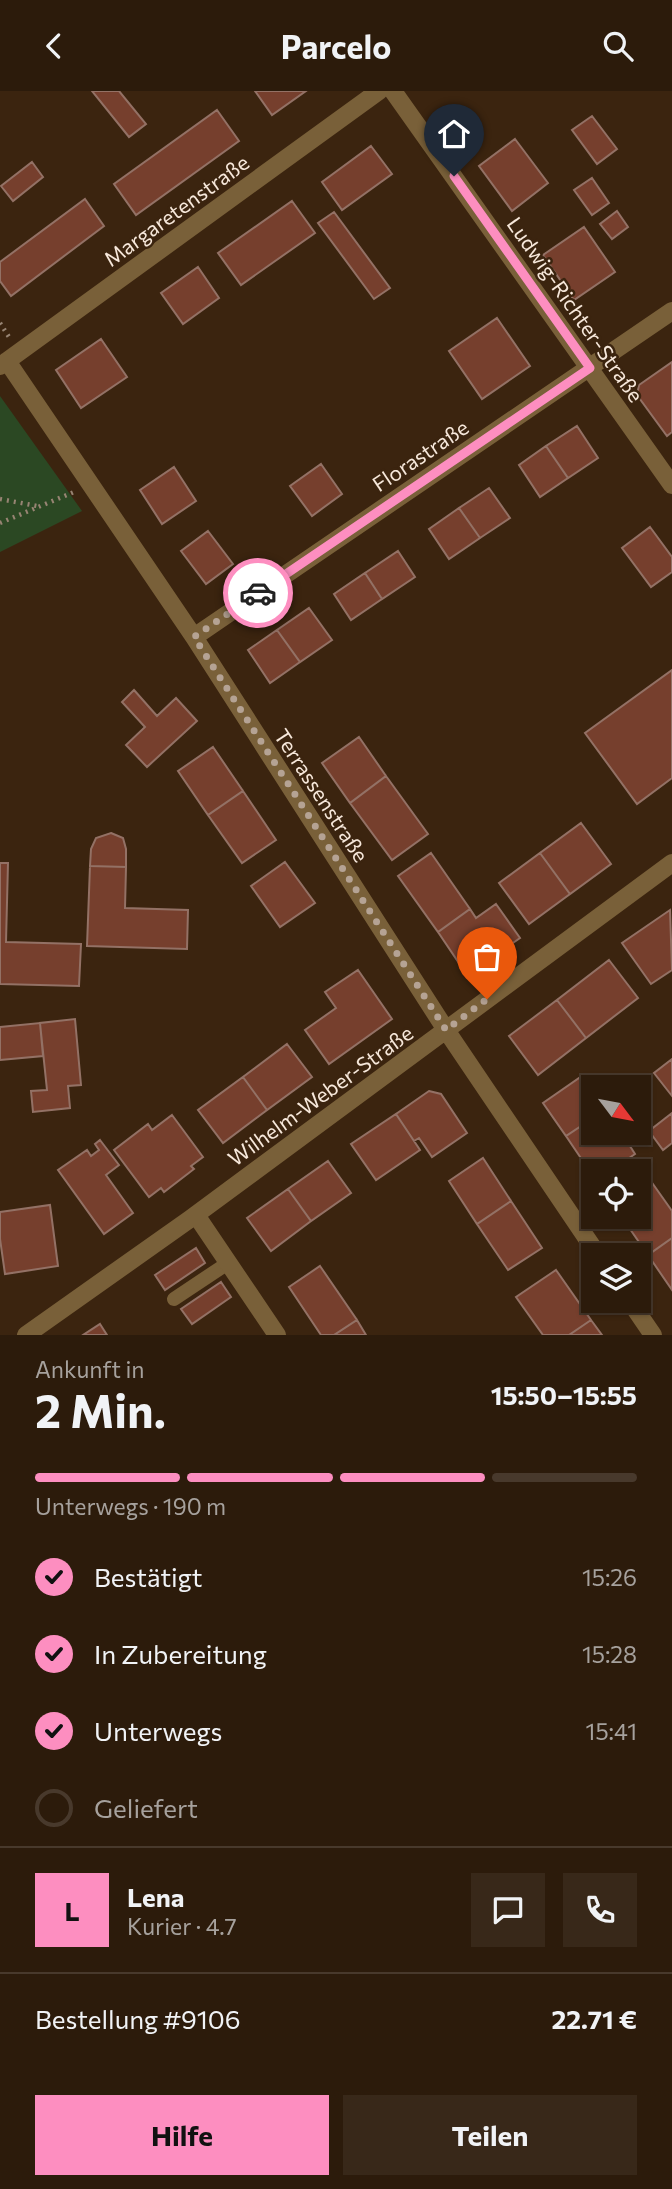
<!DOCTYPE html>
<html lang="de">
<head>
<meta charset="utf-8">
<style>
  body { margin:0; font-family:Commissioner,sans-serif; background:#382819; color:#f1f3f6; height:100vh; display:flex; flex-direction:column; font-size:26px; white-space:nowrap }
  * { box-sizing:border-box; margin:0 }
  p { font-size:23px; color:#a6a19d }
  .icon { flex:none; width:38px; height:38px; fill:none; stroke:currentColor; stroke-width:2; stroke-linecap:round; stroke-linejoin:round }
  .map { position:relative; height:1244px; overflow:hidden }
  .side { display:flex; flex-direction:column; background:#2c1b0b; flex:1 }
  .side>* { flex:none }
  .needle { width:46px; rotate:122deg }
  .controls { position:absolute; left:581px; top:984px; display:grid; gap:14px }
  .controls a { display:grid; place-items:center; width:70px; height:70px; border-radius:0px; background:#2c1b0b; box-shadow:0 2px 5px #0004,0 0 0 2px #48392c; font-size:35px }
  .pin { position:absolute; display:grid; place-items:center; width:60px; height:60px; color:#fff; margin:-72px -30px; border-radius:50% 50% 50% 0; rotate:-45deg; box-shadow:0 0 7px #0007 }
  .pin .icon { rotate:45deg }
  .courier { position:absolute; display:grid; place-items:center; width:70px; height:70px; margin:-35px; border:5px solid #fd8ec0; border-radius:50%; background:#fff; color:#222; box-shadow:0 2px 9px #0007 }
  .headline em { font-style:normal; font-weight:700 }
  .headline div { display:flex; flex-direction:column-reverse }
  .headline { display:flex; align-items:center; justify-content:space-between; height:119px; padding:0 35px }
  h1 { font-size:46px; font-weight:700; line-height:52px }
  .bar { display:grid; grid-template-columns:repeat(4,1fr); gap:10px 7px; align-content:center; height:84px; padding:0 35px }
  .bar i { height:9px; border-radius:5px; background:#48392c }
  .bar .current { background:#fd8ec0 }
  .bar p { grid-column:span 4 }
  .line { display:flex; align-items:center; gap:18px; padding:0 35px; border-top:2px solid #48392c }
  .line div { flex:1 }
  .round { display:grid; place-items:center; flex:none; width:74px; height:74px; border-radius:0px; background:#382819 }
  ol { padding:0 35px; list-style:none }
  li { display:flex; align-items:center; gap:21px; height:77px }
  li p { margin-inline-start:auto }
  li .icon { padding:7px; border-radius:50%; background:#fd8ec0; color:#111; stroke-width:4 }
  li:last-child { color:#a6a19d }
  li i { width:38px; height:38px; border:4px solid #48392c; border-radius:50% }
  .button { display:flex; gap:14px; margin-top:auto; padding:14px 35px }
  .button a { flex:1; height:80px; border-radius:0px; background:#fd8ec0; color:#111; font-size:28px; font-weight:700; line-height:80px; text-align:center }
  .button a+a { background:#382819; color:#f1f3f6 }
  header { display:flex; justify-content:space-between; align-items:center; height:91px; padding:0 35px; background:#2c1b0b; font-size:32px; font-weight:700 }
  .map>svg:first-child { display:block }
</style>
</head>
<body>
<header><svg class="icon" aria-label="back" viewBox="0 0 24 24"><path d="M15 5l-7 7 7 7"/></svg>Parcelo<svg class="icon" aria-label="search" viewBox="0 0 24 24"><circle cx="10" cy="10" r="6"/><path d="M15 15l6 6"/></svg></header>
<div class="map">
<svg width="672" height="1244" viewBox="0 0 672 1244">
  <rect width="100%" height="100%" fill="#3b240f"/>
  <path fill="#2b4823" d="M0,305l82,115 -82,41z"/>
  <path fill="#763f2d" stroke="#937165" stroke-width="2" d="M92,0h27l27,33 -17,13z
    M255,0h51l-34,24z
    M217,19l22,31 -103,74 -22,-31z
    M592,25l25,33 -20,15 -25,-34z
    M515,48l33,44 -36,28 -33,-45z
    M371,55l21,28 -50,36 -20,-28z
    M32,71l11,15 -30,24 -12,-15z
    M592,87l17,25 -17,12 -18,-25z
    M85,108l19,27 -93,70 -11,-15v-19z
    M292,110l23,32 -74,52 -23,-32z
    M617,120l11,16 -16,12 -12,-15z
    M334,121l56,76 -16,11 -56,-76z
    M584,136l31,45 -41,28 -31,-45z
    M198,176l21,31 -36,26 -22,-31z
    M497,227l33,48 -48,33 -33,-48z
    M101,248l26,38 -46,31 -25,-38z
    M672,271v70l-5,4 -30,-41 2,-10z
    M577,335l21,32 -30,20 -22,-32z
    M546,355l22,32 -28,19 -21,-32z
    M321,373l21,30 -30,22 -22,-30z
    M174,376l22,34 -34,23 -22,-34z
    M489,397l21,30 -30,20 -21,-30z
    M459,417l21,30 -31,21 -20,-30z
    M650,436l22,30v15l-21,15 -29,-39z
    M208,440l25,33 -27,20 -25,-33z
    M398,460l17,26 -33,22 -17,-26z
    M365,482l17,26 -31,21 -17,-26z
    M309,517l23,32 -32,22 -23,-32z
    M277,539l23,32 -30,21 -22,-33z
    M672,579v108l-35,26 -52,-71z
    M134,599l23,26 19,-18 21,23 -50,46 -21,-22 19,-18 -23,-25z
    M359,646l27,39 -36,27 -28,-40z
    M213,656l30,44 -35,24 -30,-44z
    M386,685l42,58 -36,26 -42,-57z
    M243,700l33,49 -34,23 -34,-48z
    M581,732l30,41 -41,30 -30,-41z
    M111,742l12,5 3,11v18l-36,-1 1,-17 5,-11z
    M431,762l39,56 -32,23 -40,-56z
    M540,762l30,41 -41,30 -30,-41z
    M285,771l30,41 -35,24 -29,-41z
    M0,772h8l-2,79 75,2 -2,42 -79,-2z
    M90,775l36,1 -1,41 63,2 -1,39 -100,-3z
    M496,813l24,34 -53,37 -29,-43 32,-23 6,9z
    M670,819l2,60 -21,14 -29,-41z
    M609,869l29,38 -52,40 -29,-38z
    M358,879l34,49 -63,45 -24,-34 31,-22 -11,-16z
    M557,909l29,38 -48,37 -29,-39z
    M75,928l6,66 -13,1 2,22 -37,4 -2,-21 16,-1 -7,-67z
    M40,932l3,33 -43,4v-33z
    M287,953l25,33 -45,33 -24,-33z
    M672,968v37l-18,-23z
    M582,985l11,16v26l-27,18 -23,-33z
    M243,986l24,33 -44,33 -25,-33z
    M429,1000l12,3 26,39 -35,24 -13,-19 -5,3 -18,-27z
    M672,1022v30l-9,7 -14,-19z
    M396,1023l24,36 -44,30 -25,-36z
    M172,1024l31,42 -12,9 3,3 -30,23 -3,-4 -12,9 -35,-47 34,-26 4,6z
    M593,1027v14h28l14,22 -25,17h-17v5l-27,-40z
    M100,1049l19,25 -13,10 27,38 -29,21 -46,-64 29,-20 4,6 8,-6 -4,-6z
    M483,1067l28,43 -34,23 -28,-43z
    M328,1070l23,32 -40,28 -23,-32z
    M648,1086l24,34v27l-24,17 -27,-39h18v-32z
    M288,1098l23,32 -40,30 -24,-33z
    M511,1110l31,47 -34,22 -31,-46z
    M50,1114l8,61 -53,8 -5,-35v-27z
    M672,1147v52l-24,-35z
    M196,1157l9,15 -40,27 -10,-15z
    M320,1175l37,54 -23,15h-13l-32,-48z
    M556,1179l35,50 -22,15h-26l-27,-38z
    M221,1191l10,15 -39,27 -11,-15z
    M357,1229l9,15h-32z
    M591,1229l11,15h-33z
    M100,1233l7,11h-24z"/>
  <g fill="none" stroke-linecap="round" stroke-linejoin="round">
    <path stroke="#978473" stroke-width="4.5" stroke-dasharray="2 5" stroke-linecap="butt" d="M0,232l9,14
      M0,408l37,7
      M0,432l74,-31"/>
    <path stroke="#796039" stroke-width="14" d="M174,1208l54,-36"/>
    <path stroke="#796039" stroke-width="18" d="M393,0l279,394
      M7,270l187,276 252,393 152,225
      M0,275l379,-275
      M194,546l478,-326
      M196,1124l81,120
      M629,1209l24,35
      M26,1244l164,-116 482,-356"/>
  </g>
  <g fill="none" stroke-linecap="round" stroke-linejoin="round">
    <path stroke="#b5a394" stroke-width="7" stroke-dasharray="0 12.6" d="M258,502l-64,44 252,393 41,-31"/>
    <path stroke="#fd8ec0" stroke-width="9" d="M258,502l332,-225 -136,-192"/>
  </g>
  <g text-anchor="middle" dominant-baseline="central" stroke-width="5" stroke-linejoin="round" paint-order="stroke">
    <g font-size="21" fill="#f7e8db" stroke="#3b240f">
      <text transform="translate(176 119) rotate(-36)">Margaretenstraße</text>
      <text transform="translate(576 218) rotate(55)">Ludwig-Richter-Straße</text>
      <text transform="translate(420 364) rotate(-34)">Florastraße</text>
      <text transform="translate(322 704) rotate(57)">Terrassenstraße</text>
      <text transform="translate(320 1004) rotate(-36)">Wilhelm-Weber-Straße</text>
    </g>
  </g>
</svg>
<div class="controls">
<a><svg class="needle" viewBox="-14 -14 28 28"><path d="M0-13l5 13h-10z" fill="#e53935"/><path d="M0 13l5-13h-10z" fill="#a6a19d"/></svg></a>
<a><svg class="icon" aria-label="locate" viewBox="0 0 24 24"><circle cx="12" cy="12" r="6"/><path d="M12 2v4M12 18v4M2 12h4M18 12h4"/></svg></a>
<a><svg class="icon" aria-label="layers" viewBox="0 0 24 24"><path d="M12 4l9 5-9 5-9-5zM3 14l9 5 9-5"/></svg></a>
</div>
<div class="pin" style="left:487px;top:908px;background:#ea580c"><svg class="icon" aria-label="bag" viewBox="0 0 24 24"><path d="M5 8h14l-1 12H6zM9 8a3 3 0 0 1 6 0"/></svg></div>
<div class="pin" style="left:454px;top:85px;background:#1f2937"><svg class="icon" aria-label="home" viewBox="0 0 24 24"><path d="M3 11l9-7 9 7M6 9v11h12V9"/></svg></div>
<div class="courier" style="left:258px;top:502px"><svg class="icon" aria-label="car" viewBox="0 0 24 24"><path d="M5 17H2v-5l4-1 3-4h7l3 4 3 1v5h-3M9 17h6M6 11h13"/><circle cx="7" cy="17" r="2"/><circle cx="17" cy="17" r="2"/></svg></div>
</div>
<section class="side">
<div class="headline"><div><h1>2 Min.</h1><p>Ankunft in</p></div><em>15:50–15:55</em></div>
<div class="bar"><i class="current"></i><i class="current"></i><i class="current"></i><i></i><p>Unterwegs · 190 m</p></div>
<ol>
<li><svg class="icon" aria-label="check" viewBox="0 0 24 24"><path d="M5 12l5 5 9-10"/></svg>Bestätigt<p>15:26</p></li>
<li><svg class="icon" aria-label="check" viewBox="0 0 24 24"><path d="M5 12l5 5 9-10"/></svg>In Zubereitung<p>15:28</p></li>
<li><svg class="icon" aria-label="check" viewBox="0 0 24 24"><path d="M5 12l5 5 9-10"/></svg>Unterwegs<p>15:41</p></li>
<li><i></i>Geliefert</li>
</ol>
<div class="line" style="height:126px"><b class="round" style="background:#fd8ec0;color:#111">L</b><div><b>Lena</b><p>Kurier · 4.7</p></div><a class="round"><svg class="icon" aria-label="chat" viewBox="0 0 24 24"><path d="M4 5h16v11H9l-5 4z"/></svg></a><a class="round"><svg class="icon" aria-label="phone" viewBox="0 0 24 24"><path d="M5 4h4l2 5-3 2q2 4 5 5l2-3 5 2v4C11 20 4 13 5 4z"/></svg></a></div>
<div class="line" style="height:91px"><div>Bestellung #9106</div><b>22.71 €</b></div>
<div class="button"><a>Hilfe</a><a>Teilen</a></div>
</section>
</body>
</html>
